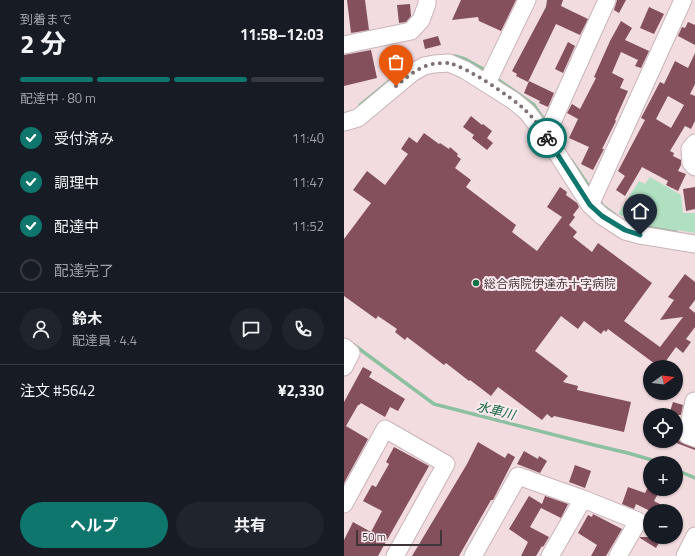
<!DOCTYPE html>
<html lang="ja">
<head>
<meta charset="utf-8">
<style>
  body { margin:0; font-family:"Titillium Web","Noto Sans JP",sans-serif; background:#20242c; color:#f1f3f6; height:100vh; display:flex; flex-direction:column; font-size:15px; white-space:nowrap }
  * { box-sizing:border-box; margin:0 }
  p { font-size:13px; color:#9ea1a6 }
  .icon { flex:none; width:22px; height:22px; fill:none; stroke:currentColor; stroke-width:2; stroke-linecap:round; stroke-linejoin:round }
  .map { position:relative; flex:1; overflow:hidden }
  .panel { display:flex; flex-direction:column; background:#171b24; width:344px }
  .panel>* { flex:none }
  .needle { width:26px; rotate:76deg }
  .fabs { position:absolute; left:299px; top:360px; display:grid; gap:8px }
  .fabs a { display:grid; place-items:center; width:40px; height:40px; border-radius:50%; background:#171b24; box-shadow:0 1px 3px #0004; font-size:20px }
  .scale { position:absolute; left:12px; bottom:10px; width:86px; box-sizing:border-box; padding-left:4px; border:2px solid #3f3638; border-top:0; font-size:11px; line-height:14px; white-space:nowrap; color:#3f3638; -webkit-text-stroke:3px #fceaee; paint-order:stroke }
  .pin { position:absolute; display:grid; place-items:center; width:34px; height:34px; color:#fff; margin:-41px -17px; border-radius:50% 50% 50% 0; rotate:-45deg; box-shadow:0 0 4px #0007 }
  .pin .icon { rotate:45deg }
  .courier { position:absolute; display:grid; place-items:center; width:40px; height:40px; margin:-20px; border:3px solid #0f766e; border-radius:50%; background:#fff; color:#222; box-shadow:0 1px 5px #0007 }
  .overview em { font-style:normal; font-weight:700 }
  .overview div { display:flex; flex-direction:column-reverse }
  .overview { display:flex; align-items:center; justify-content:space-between; height:68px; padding:0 20px }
  h1 { font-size:26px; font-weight:700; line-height:30px }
  .bar { display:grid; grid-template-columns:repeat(4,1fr); gap:6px 4px; align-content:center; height:48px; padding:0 20px }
  .bar i { height:5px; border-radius:3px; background:#363941 }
  .bar .active { background:#0f766e }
  .bar p { grid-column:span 4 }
  .line { display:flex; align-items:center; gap:10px; padding:0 20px; border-top:1px solid #363941 }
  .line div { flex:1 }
  .round { display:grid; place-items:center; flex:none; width:42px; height:42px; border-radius:21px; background:#20242c }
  ol { padding:0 20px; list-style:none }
  li { display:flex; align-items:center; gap:12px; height:44px }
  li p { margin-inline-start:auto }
  li .icon { padding:4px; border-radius:50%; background:#0f766e; color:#fff; stroke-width:4 }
  li:last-child { color:#9ea1a6 }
  li i { width:22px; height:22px; border:2px solid #363941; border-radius:50% }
  .button { display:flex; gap:8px; margin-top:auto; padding:8px 20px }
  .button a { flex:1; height:46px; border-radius:24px; background:#0f766e; color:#fff; font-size:16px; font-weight:700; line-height:46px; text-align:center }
  .button a+a { background:#20242c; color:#f1f3f6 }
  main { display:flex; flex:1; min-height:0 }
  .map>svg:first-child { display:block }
</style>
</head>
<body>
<main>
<section class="panel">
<div class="overview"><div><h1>2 分</h1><p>到着まで</p></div><em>11:58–12:03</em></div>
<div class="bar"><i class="active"></i><i class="active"></i><i class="active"></i><i></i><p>配達中 · 80 m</p></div>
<ol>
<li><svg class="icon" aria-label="check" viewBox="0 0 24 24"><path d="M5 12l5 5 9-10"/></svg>受付済み<p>11:40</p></li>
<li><svg class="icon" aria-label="check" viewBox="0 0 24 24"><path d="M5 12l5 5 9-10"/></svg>調理中<p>11:47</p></li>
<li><svg class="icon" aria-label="check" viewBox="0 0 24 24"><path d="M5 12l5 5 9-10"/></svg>配達中<p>11:52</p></li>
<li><i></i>配達完了</li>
</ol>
<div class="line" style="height:72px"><a class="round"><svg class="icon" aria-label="person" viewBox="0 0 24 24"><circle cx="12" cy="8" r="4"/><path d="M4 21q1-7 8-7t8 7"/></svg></a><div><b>鈴木</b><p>配達員 · 4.4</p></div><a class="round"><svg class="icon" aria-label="chat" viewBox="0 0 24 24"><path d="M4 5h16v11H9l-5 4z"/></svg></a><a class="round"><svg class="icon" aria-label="phone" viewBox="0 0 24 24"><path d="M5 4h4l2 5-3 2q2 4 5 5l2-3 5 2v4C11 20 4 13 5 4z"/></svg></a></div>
<div class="line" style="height:52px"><div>注文 #5642</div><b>¥2,330</b></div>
<div class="button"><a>ヘルプ</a><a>共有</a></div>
</section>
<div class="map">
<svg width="351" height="556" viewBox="0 0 351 556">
  <rect width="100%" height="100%" fill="#f2dce0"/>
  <path fill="#b0dfc2" d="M306,177l31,18 2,18h12v20l-55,-9 -22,-10 21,-33 6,3z"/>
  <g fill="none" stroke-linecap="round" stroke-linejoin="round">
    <path stroke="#8dc0a1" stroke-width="3.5" d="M111,56l10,3 20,11
      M153,79l37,26 10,15
      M16,105l44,-36
      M227,160l20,29
      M255,200l4,6 12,9
      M279,221l9,2
      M296,226l36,6
      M10,345l80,59 160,41 34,8 34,10
      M332,470l19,8"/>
  </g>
  <path fill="#83505c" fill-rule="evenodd" d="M3,0h18l4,30 -18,3z
    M117,0h55l-15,31 -22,-10 -1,-4 -26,3z
    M203,0h16l-2,6 27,13 -8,16 -24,-11 -28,58 -12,-6 1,-2 -5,-3 34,-64z
    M273,0h9l-7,13 -5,-3z
    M66,4l1,12 -5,6 -7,1 -2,-18z
    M305,7l15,7 -10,20 -14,-6z
    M277,21l11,7 -7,12 24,11 -8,17 -6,-2 3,-6 -17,-8 -9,21 12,6 -4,9 8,3 -13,29 1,1 -14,28h2l-11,21 -12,-6 8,-17 -20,-9 9,-19 -11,-6 5,-9 8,5 16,-31 -2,-1 16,-36z
    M344,22l7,3v20l-17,-9 4,-9 3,1z
    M94,36l3,9 -16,4 -2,-9z
    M224,42l7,4 -12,27 -8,-4z
    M27,50l6,28 -33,8v-31z
    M351,53v31l-5,10 5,2v25l-4,8 -6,-3 -15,25 4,2 -1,3 8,4v5l-3,6 8,3 -8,17 -12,-6 2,-4 -26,-14 -17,29 -9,-6 9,-14 -7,-5 27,-51 -4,-2 19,-36 4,2 11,-23 13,7zM324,96l16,9 -13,23 -15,-9z
    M185,81l25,12 -6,14 -9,-4 1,-2 -16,-8z
    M127,116l11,9 1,-1 9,7 -5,7 6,5 -6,7 -15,-12 2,-3 -11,-8z
    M80,133l15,11 1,-1 9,6 1,-2 8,7 -1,2 4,3 -6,9 16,12 -5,7 50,38 -4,7 25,19 25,-34 -15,-10 13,-20 7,5 -1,3 11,8 2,4 -6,8 2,2 -6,8 8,7 -4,5 19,15 6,-9 54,40 -28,38 36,26 23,-30 -23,3 14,-20 -6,-3 17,-23 10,8v18l-6,8 6,5v14l-9,12 5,3 -8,11 -7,-6 -13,18 -6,-4 -2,3 -47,-35 -2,3 -2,-2 -3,4 -17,-13 -6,8 -17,-13 -26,35 33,25 -5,6 15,4 -1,4 54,12 -7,30 -70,-16 -2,2 -5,-4 -5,6 -44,-33 -7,9 -21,-16 -1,1 -23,-18 -2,2 -37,-28 -2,3 -10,-8 2,-3 -19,-13 -2,3 -32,-23v-57l27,-36 -18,-13 14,-19 18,14 23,-31 -7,-5 8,-12 8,6z
    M351,187v22l-9,2 -3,-22z
    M19,367l9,5 -3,5 36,22 -7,12 -8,-4 -5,10 -24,-14 -2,2h-1l-12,21 22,13 -24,44v-81z
    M329,402l10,3 -2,10h-12z
    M332,434l4,8 15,6v2l-24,-9h5z
    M134,442l27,16 3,-5 7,4 -21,41 -1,2h-2l-32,56h-47l55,-92z
    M50,447l35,19 -51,90h-34v-16l9,-18 18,10 11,-21 -19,-10 9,-16 4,2 13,-23 -3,-2z
    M180,451l14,8 1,-3 8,5 -7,12 -23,-9z
    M231,465l16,6 -6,17 -16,-6z
    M284,487l17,6 3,-6 2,2 9,3 -5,9 19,10h-23l-14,-7 -2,5 -12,-5z
    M185,496l13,8 3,-8 23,8 -7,14 -20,-10 -11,19 19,10 -6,10 -1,-1 -6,10h-15l7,-14 -19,-13z
    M249,514l29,15 -16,27h-15l6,-11 -19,-12 10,-18 4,2z
    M296,537h22l-6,11 -16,-10z"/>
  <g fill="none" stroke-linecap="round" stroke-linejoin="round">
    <g stroke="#c9b4b8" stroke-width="19">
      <path id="minor" d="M0,45l67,-14 10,-11 6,-16v-4
        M143,83l40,-83
        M0,122l14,-4 54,-45 12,-7 10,-2 15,-1 16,7 49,31 13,11 19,24 44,69 12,11 23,15 15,4 55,9
        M202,136l61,-136
        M351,143l-5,6 1,14 4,4
        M246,205l93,-205
        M0,347l7,6 -7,14
        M351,402l-1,-1 -7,34 8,3
        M0,504l41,-75 61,35 -51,92
        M129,556l45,-80 65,23
        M206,556l33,-57 55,22 -20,35
        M341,556l10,-20"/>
    </g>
    <use href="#minor" stroke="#fff" stroke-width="17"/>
  </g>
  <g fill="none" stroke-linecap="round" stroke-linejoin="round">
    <path stroke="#7e7073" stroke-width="4" stroke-dasharray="0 7.2" d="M52,86c11,-9 22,-19 37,-22 4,-1 11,-1 15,-1 18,3 65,35 78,48 8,7 15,18 21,27"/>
    <path stroke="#0f766e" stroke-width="5" d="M203,138l43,67 12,11 23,14 15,5"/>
  </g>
  <circle fill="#107046" stroke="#fceaee" stroke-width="1.5" cx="132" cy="283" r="4"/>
  <g text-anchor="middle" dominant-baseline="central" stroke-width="4" stroke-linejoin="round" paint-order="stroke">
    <g font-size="12" fill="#3f3638" stroke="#fceaee" text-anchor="start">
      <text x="140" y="283">総合病院伊達赤十字病院</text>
    </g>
    <g font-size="13" font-style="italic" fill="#116740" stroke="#fceaee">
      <text transform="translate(152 410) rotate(14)">水車川</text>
    </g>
  </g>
</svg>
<div class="fabs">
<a><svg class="needle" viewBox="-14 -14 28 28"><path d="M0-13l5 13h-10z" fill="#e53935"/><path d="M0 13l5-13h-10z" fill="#9ea1a6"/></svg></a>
<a><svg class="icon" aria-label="locate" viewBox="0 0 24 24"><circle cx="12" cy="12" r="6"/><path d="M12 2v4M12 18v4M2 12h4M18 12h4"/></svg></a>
<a>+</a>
<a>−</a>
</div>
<div class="scale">50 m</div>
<div class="pin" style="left:52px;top:86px;background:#ea580c"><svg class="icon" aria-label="bag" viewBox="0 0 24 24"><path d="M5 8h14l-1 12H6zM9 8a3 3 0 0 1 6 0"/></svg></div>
<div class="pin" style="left:296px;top:235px;background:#1f2937"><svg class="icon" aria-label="home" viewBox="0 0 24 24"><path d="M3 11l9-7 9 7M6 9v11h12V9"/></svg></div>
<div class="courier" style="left:203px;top:138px"><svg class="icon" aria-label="bike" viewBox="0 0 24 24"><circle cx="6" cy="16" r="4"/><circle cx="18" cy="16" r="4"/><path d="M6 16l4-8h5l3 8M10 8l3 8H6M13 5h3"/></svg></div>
</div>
</main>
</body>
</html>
